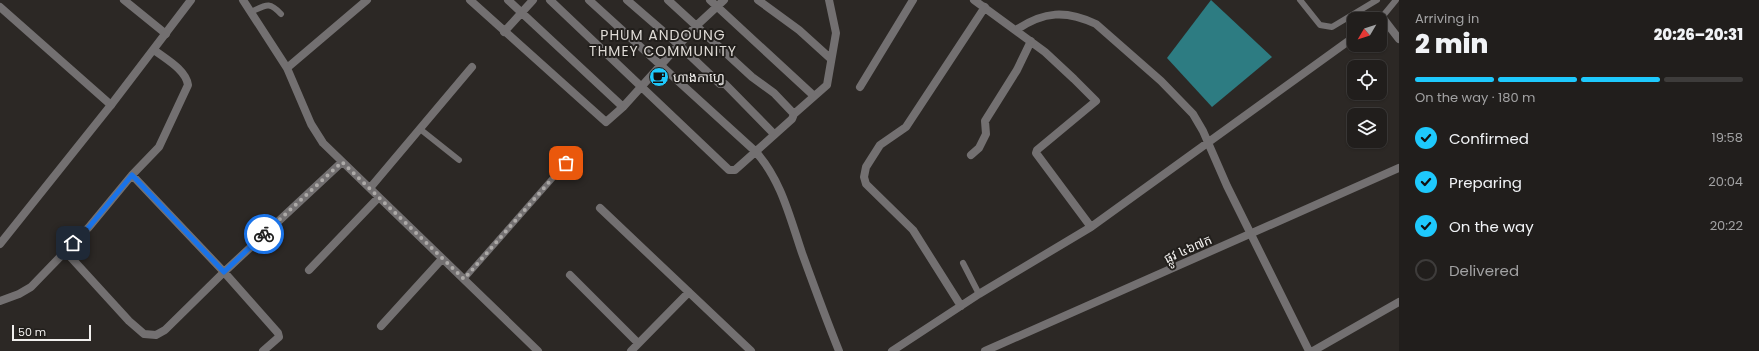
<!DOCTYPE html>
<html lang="en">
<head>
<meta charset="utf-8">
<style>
  body { margin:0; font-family:Poppins,"Noto Sans Khmer",sans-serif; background:#292725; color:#f1f3f6; height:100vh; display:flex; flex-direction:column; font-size:15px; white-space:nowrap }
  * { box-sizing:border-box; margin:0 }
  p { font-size:13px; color:#a2a2a3 }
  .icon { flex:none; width:22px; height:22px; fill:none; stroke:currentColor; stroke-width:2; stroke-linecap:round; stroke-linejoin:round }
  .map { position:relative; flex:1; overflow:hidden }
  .drawer { display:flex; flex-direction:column; background:#211e1c; width:360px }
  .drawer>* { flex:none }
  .needle { width:26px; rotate:231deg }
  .tools { position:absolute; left:1347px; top:12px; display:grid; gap:8px }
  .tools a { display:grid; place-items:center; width:40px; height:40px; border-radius:8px; background:#211e1c; box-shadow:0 1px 3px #0004,0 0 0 1px #3e3c3b; font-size:20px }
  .scale { position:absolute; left:12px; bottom:10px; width:79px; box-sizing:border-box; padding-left:4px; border:2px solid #f1efed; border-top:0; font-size:11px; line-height:14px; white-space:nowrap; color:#f1efed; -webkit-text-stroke:3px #221f1c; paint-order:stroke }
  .pin { position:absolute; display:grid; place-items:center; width:34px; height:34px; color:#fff; margin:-17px; border-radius:8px; box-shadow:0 2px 6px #0006 }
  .courier { position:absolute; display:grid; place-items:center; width:40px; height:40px; margin:-20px; border:3px solid #1a73e8; border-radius:50%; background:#fff; color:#222; box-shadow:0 1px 5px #0007 }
  .head em { font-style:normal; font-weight:800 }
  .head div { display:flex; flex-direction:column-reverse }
  .head { display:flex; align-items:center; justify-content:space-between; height:68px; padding:0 16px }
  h1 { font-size:26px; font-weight:800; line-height:30px }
  .bar { display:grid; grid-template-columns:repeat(4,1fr); gap:6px 4px; align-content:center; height:48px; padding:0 16px }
  .bar i { height:5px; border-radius:3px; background:#3e3c3b }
  .bar .current { background:#1ec9fd }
  .bar p { grid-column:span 4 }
  ol { padding:0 16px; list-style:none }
  li { display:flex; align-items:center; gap:12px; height:44px }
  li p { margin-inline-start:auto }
  li .icon { padding:4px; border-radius:50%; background:#1ec9fd; color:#111; stroke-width:4 }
  li:last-child { color:#a2a2a3 }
  li i { width:22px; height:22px; border:2px solid #3e3c3b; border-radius:50% }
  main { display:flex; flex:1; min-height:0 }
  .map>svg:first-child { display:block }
</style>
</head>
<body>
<main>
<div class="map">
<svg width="1399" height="351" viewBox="0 0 1399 351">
  <rect width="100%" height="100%" fill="#2c2825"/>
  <path fill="#2d7c82" d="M1211,0l61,57 -60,50 -45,-49z"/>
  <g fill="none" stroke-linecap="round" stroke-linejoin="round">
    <path stroke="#737071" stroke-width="6" d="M1300,0l20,25 12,2 45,-27
      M251,12c15,-7 18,-11 30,2
      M1382,17l14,-17
      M420,129l39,31
      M963,263l16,31
      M464,279l102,-116"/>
    <path stroke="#737071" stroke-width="8" d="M124,0l42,34
      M243,0l44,68 24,56 12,19 215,208
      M470,0l136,122 17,-15 73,-81 28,-26
      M508,0l115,107
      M550,0l179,170h6l57,-51 2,-5 33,-29 9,-52 -7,-33
      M589,0l166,151c26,28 35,67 47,102 12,33 24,66 37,98
      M627,0l52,45 41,39h5l49,50
      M668,0l84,77 22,16 20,21
      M710,0l104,96
      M758,0l41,30 32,29
      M974,0l71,52 29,27 22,22 -59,49 -1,3 55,74
      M0,7l111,98
      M1379,19l3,-2 17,22
      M1016,30c28,-19 50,-20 80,-6l65,57 32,33 10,17 24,55 82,165
      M504,32l29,-32
      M287,68l80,-68
      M860,87l53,-87
      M971,155l8,-7 7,-14 -1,-13 32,-51 14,-29
      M132,175l92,97 54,61 1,4 -16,14
      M370,188l102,-121
      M600,208l151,143
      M65,251l64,70 15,13 12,1 9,-5 59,-58 118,-110
      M309,270l69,-72
      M570,275l68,68
      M0,301l19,-7 12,-7 58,-60 43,-52 27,-28 29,-62c-2,-15 -22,-26 -34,-35
      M961,306l-48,-76 -47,-46 -2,-7 2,-10 14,-22 26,-18 79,-120
      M381,326l61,-67
      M631,351l58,-59
      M892,351l87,-57 112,-67 263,-190
      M1313,351l86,-49"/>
    <path stroke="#737071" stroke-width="8" d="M0,244l111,-139 80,-105
      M985,351l414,-183"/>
  </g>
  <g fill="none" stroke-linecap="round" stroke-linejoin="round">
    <path stroke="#aca9a7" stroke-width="4" stroke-dasharray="0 7.2" d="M264,234l78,-72 122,117 102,-116"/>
    <path stroke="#1a73e8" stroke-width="5" d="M73,243l16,-16 43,-52 92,97 40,-38"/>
  </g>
  <defs>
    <g id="cafe-disc" transform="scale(1)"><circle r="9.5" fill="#1ec9fd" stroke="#221f1c"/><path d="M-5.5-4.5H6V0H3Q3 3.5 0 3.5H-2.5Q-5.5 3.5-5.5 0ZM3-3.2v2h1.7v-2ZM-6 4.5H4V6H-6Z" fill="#111"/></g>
  </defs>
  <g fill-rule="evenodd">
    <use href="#cafe-disc" x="659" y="77"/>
  </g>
  <g text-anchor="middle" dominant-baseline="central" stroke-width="4" stroke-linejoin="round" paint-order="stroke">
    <g font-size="13" fill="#f1efed" stroke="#221f1c" text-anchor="start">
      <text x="673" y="77">ហាងកាហ្វេ</text>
    </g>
    <g font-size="13" fill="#f1efed" stroke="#221f1c">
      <text transform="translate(1188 249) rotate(-24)">ផ្លូវ ៤៦៧ក</text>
    </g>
    <g font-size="14" letter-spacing="1" fill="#dfdbd6" stroke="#221f1c">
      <text x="663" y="35">PHUM ANDOUNG<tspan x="663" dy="16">THMEY COMMUNITY</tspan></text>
    </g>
  </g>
</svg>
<div class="tools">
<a><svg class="needle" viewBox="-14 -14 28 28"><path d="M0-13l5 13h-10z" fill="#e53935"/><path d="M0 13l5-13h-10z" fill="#a2a2a3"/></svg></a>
<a><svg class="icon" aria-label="locate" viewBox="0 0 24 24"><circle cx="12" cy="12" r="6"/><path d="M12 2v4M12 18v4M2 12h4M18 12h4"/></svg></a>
<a><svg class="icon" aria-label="layers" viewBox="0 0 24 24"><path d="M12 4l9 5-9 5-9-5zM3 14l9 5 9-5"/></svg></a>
</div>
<div class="scale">50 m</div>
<div class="pin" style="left:566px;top:163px;background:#ea580c"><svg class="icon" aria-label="bag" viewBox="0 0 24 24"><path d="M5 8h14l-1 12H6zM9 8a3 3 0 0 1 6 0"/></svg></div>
<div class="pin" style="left:73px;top:243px;background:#1f2937"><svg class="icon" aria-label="home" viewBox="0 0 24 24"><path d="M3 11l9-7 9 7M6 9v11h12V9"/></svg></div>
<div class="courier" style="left:264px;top:234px"><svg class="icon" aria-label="bike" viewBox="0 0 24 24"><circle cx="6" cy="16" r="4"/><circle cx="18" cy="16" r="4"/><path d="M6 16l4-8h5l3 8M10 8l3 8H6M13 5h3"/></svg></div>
</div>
<section class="drawer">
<div class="head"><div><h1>2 min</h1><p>Arriving in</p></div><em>20:26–20:31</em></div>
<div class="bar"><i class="current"></i><i class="current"></i><i class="current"></i><i></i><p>On the way · 180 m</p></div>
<ol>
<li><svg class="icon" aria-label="check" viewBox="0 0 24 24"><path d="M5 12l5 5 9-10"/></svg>Confirmed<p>19:58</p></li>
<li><svg class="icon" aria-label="check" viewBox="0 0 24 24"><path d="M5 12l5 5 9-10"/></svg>Preparing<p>20:04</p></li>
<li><svg class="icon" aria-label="check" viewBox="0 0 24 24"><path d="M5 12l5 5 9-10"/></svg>On the way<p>20:22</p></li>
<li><i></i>Delivered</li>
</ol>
</section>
</main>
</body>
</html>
